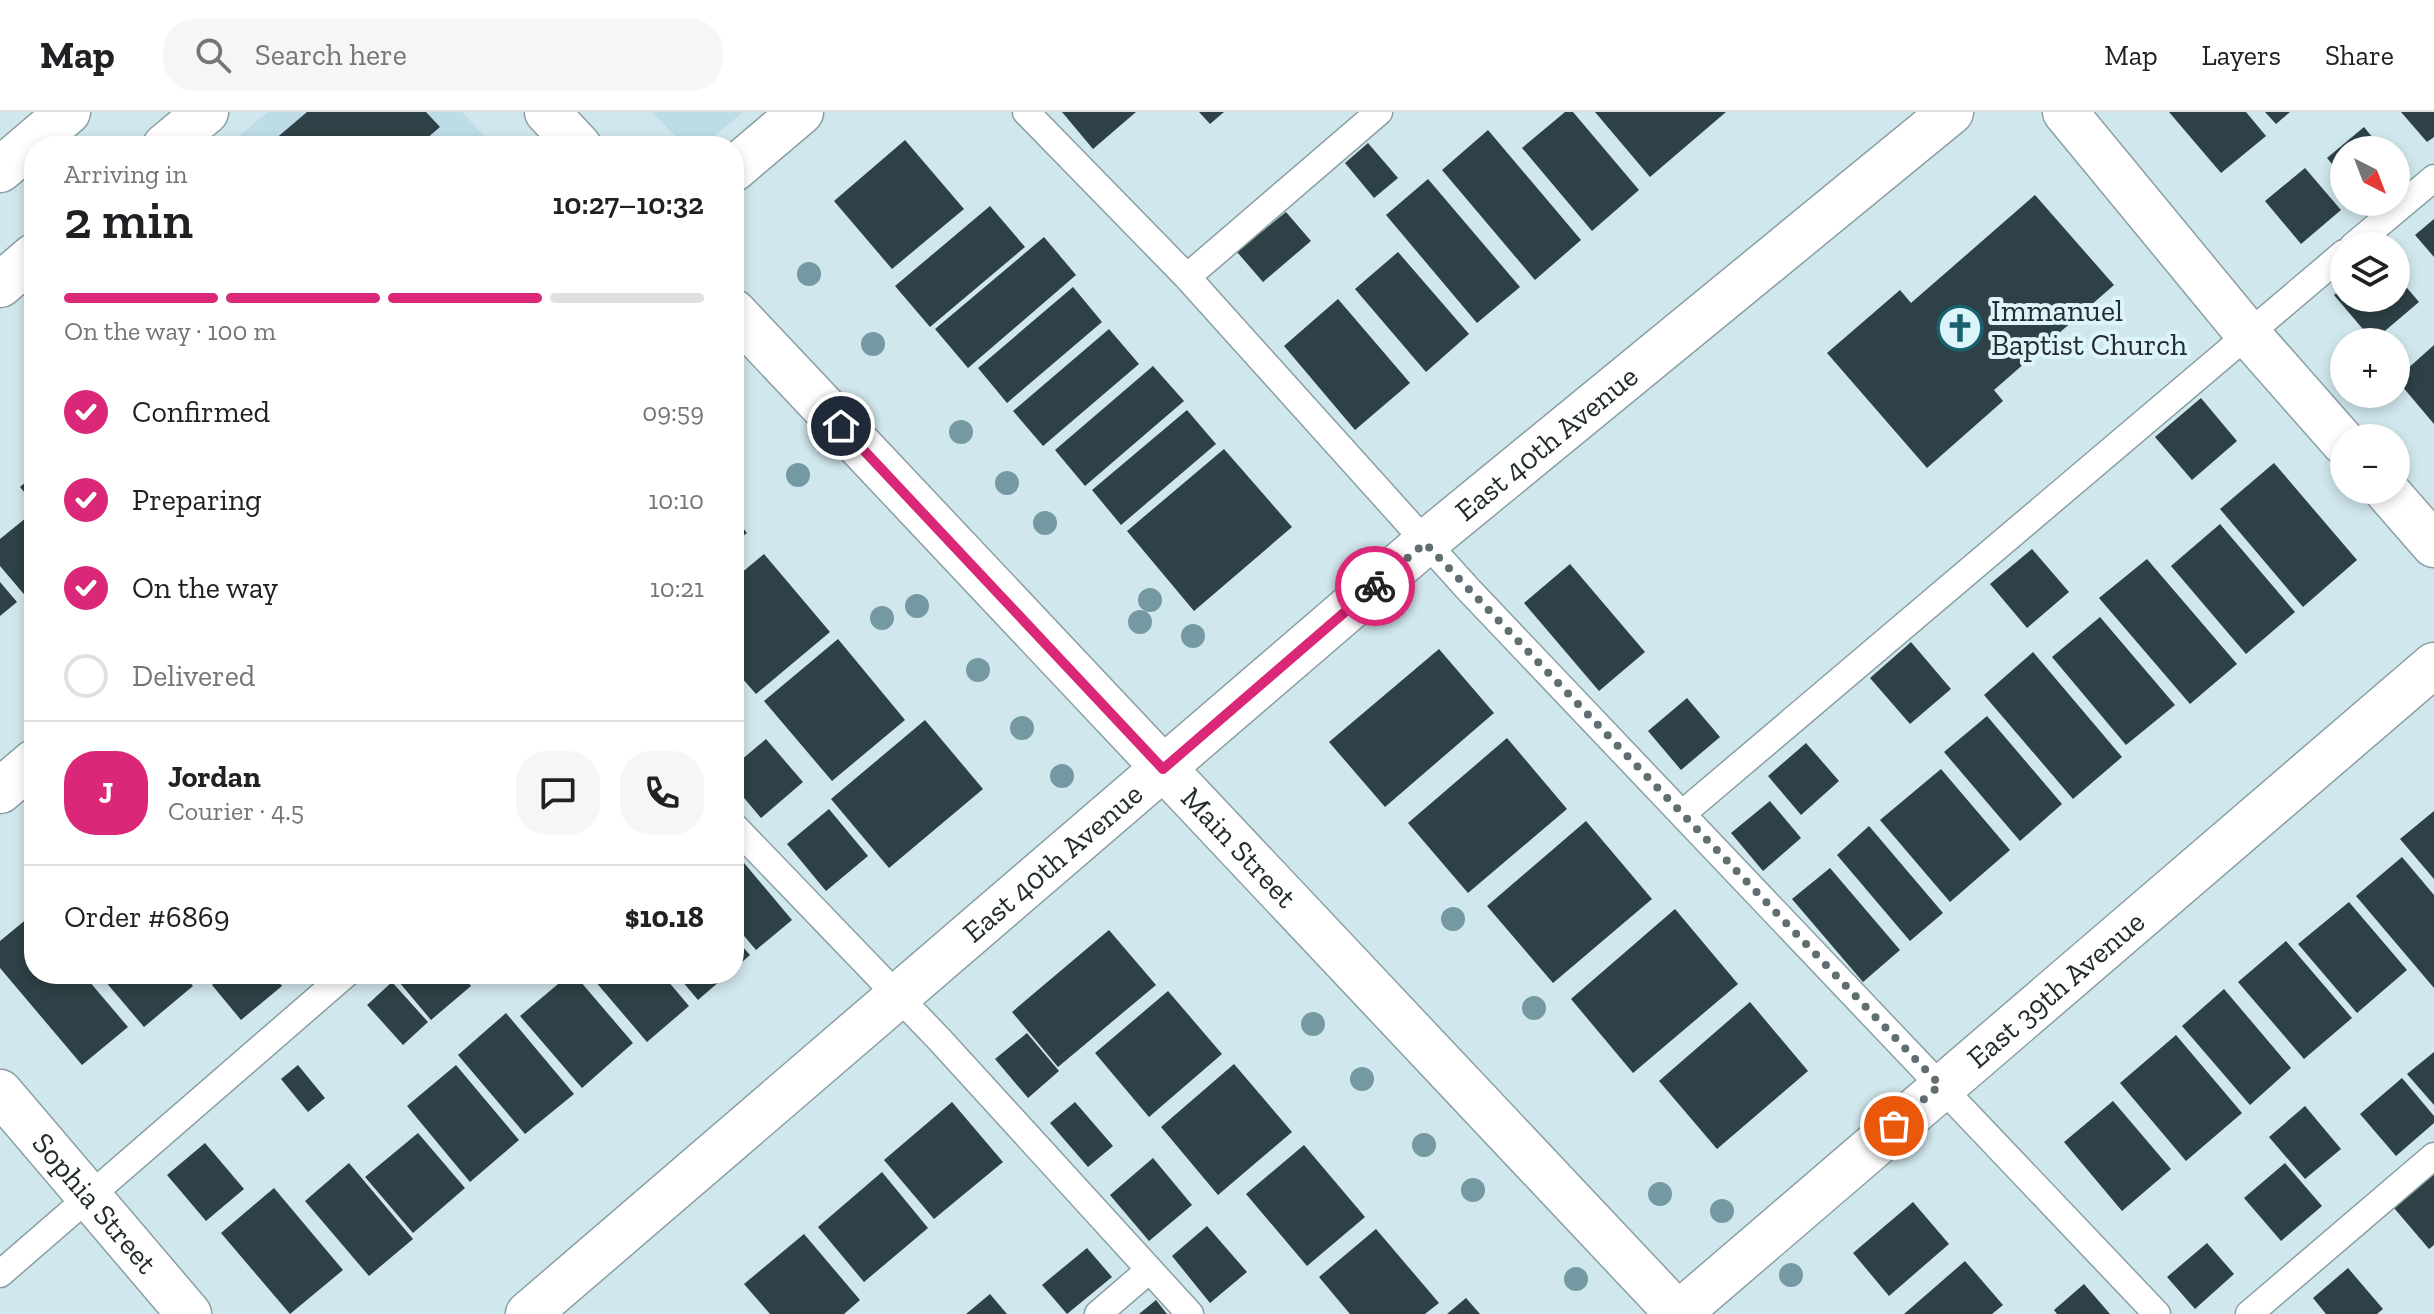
<!DOCTYPE html>
<html lang="en">
<head>
<meta charset="utf-8">
<style>
  body { margin:0; font-family:"Zilla Slab",serif; background:#f6f6f6; color:#202124; height:100vh; display:flex; flex-direction:column; font-size:30px; white-space:nowrap }
  * { box-sizing:border-box; margin:0 }
  p { font-size:26px; color:#757577 }
  .icon { flex:none; width:44px; height:44px; fill:none; stroke:currentColor; stroke-width:2; stroke-linecap:round; stroke-linejoin:round }
  .map { position:relative; flex:1; overflow:hidden }
  .sheet { position:absolute; left:24px; top:24px; width:720px; height:848px; display:flex; flex-direction:column; background:#fff; border-radius:32px; box-shadow:0 4px 12px #0003 }
  .sheet>* { flex:none }
  .needle { width:52px; rotate:138deg }
  .controls { position:absolute; left:2330px; top:24px; display:grid; gap:16px }
  .controls a { display:grid; place-items:center; width:80px; height:80px; border-radius:50%; background:#fff; box-shadow:0 4px 12px #0003; font-size:40px }
  .pin { position:absolute; display:grid; place-items:center; width:68px; height:68px; color:#fff; margin:-34px; border:4px solid #fff; border-radius:50%; box-shadow:0 2px 8px #0007 }
  .courier { position:absolute; display:grid; place-items:center; width:80px; height:80px; margin:-40px; border:6px solid #db2777; border-radius:50%; background:#fff; color:#222; box-shadow:0 2px 10px #0007 }
  .head em { font-style:normal; font-weight:600 }
  .head div { display:flex; flex-direction:column-reverse }
  .head { display:flex; align-items:center; justify-content:space-between; height:136px; padding:0 40px }
  h1 { font-size:52px; font-weight:600; line-height:60px }
  .bar { display:grid; grid-template-columns:repeat(4,1fr); gap:12px 8px; align-content:center; height:96px; padding:0 40px }
  .bar i { height:10px; border-radius:6px; background:#e0e0e0 }
  .bar .current { background:#db2777 }
  .bar p { grid-column:span 4 }
  .line { display:flex; align-items:center; gap:20px; padding:0 40px; border-top:2px solid #e0e0e0 }
  .line div { flex:1 }
  .round { display:grid; place-items:center; flex:none; width:84px; height:84px; border-radius:32px; background:#f6f6f6 }
  ol { padding:0 40px; list-style:none }
  li { display:flex; align-items:center; gap:24px; height:88px }
  li p { margin-inline-start:auto }
  li .icon { padding:8px; border-radius:50%; background:#db2777; color:#fff; stroke-width:4 }
  li:last-child { color:#757577 }
  li i { width:44px; height:44px; border:4px solid #e0e0e0; border-radius:50% }
  header { display:flex; align-items:center; gap:48px; box-sizing:border-box; height:112px; padding:0 40px; background:#fff; border-bottom:2px solid #e0e0e0 }
  header strong { font-size:38px }
  nav { display:flex; gap:44px; margin-inline-start:auto; font-size:28px }
  .search { width:560px; height:72px; background:#f6f6f6; display:flex; align-items:center; gap:20px; box-sizing:border-box; padding:0 28px; border-radius:32px; color:#757577; font-size:30px }
  .map>svg:first-child { display:block }
</style>
</head>
<body>
<header>
<strong>Map</strong>
<div class="search"><svg class="icon" aria-label="search" viewBox="0 0 24 24"><circle cx="10" cy="10" r="6"/><path d="M15 15l6 6"/></svg>Search here</div>
<nav><a>Map</a><a>Layers</a><a>Share</a></nav>
</header>
<div class="map">
<svg width="2434" height="1202" viewBox="0 0 2434 1202">
  <rect width="100%" height="100%" fill="#d0e7ed"/>
  <path fill="#bddce5" d="M268,0h194l32,34h-267z
    M652,0h91l-29,24 -16,5 -23,-5z"/>
  <path fill="#2e4146" d="M307,0h119l14,15 -22,19h-151z
    M1062,0h74l-43,37z
    M1199,0h25l-14,12z
    M1565,0h8l66,78 -47,41 -70,-83z
    M1595,0h131l-76,65z
    M2169,0h77l20,24 -45,37z
    M2265,0h25l-14,12z
    M2401,0h33v25l-7,5z
    M2364,15l19,23h-39v28l-17,-20z
    M1488,18l93,110 -46,40 -93,-110z
    M905,28l59,69 -72,60 -58,-68z
    M1368,31l30,35 -24,20 -29,-35z
    M2305,56l36,42 -40,34 -36,-43z
    M1428,67l92,108 -43,36 -91,-108z
    M2035,83l79,90 -120,105 9,11 -76,67 -100,-115 73,-63 11,13z
    M990,94l35,41 -95,80 -35,-41z
    M1286,100l25,29 -48,41 -26,-30z
    M2434,107v38l-19,-22z
    M1044,125l32,38 -108,93 -33,-39z
    M1398,140l71,82 -43,38 -71,-83z
    M2396,163l23,27 -46,39 -39,-46 10,-8v11h52z
    M1073,175l29,35 -95,81 -29,-35z
    M1338,187l72,84 -55,47 -71,-84z
    M1109,217l30,35 -96,82 -30,-35z
    M2434,233v79l-38,-45z
    M1153,254l31,35 -99,85 -30,-36z
    M2201,286l36,43 -45,39 -37,-43z
    M1187,298l29,34 -95,81 -29,-35z
    M1224,337l68,78 -98,84 -67,-80z
    M2274,351l83,97 -54,47 -83,-98z
    M34,363v29l-14,-17z
    M32,401l2,2v91l-34,-40v-27z
    M734,405l13,16 -13,10z
    M2220,412l75,88 -49,42 -75,-88z
    M2032,437l37,43 -42,36 -37,-44z
    M764,442l66,78 -74,62 -22,-25v-90z
    M2147,447l90,105 -47,40 -91,-106z
    M1570,452l75,88 -46,39 -75,-88z
    M0,470l17,20 -17,14z
    M2100,505l75,88 -49,40 -74,-88z
    M838,527l67,81 -73,61 -68,-80z
    M1911,530l40,47 -41,35 -40,-46z
    M1439,537l55,64 -109,94 -56,-65z
    M2033,540l89,105 -49,42 -89,-104z
    M1687,586l33,39 -39,33 -33,-39z
    M1987,604l75,88 -42,37 -76,-89z
    M925,608l58,69 -94,79 -58,-69z
    M1507,626l60,71 -99,84 -60,-70z
    M766,627l37,43 -42,36 -27,-32v-20z
    M1806,631l33,38 -38,34 -33,-39z
    M1941,657l69,81 -60,52 -70,-82z
    M1770,689l31,37 -38,33 -32,-38z
    M829,697l39,47 -42,35 -39,-47z
    M2434,699v68l-34,-40z
    M1586,709l66,78 -99,84 -66,-77z
    M1869,714l74,87 -33,28 -73,-86z
    M734,739l58,69 -36,30 -22,-26z
    M2402,745l32,38v93l-78,-92z
    M1830,756l70,82 -37,32 -71,-83z
    M2349,790l58,68 -50,43 -59,-69z
    M1675,797l63,75 -105,89 -62,-74z
    M34,801v61h49l45,53 -46,38 -82,-97v-27z
    M1109,818l47,55 -98,82 -46,-55z
    M734,825l16,18 -16,14z
    M2286,829l66,77 -48,41 -66,-77z
    M99,862h84l10,12 -49,41z
    M225,862h47l10,12 -41,34 -29,-35z
    M397,862h64l10,12 -40,34 -37,-44z
    M570,862h4l59,69 -51,45 -62,-72z
    M589,862h73l27,32 -42,36z
    M676,862h52l-30,26z
    M392,870l36,40 -25,23 -36,-40z
    M2224,877l67,79 -41,37 -68,-79z
    M1168,879l54,63 -73,63 -54,-64z
    M1750,890l58,69 -91,78 -58,-68z
    M506,901l68,81 -49,40 -67,-79z
    M1027,921l32,38 -31,27 -33,-39z
    M2176,923l66,78 -56,48 -66,-78z
    M2434,940v53l-27,-31z
    M1234,952l58,68 -74,63 -57,-68z
    M298,953l27,33 -17,14 -27,-33z
    M456,953l63,75 -49,42 -63,-76z
    M2402,966l32,38v7l-38,33 -36,-42z
    M2113,989l58,68 -49,42 -58,-69z
    M952,990l51,60 -69,57 -50,-59z
    M1075,990l38,44 -25,21 -38,-44z
    M2305,994l36,43 -36,30 -36,-42z
    M418,1021l47,55 -52,45 -48,-56z
    M205,1031l39,46 -38,32 -39,-46z
    M1304,1033l61,72 -58,49 -61,-72z
    M1153,1046l39,47 -43,36 -39,-46z
    M349,1051l64,76 -44,37 -64,-75z
    M2285,1051l37,43 -41,35 -37,-43z
    M882,1060l46,56 -64,54 -46,-55z
    M2434,1062v71l-5,4 -35,-41z
    M274,1076l69,82 -53,44 -69,-81z
    M1913,1090l36,42 -60,52 -36,-43z
    M1207,1114l40,46 -37,31 -38,-47z
    M1376,1117l63,74 -14,11h-75l-31,-37z
    M804,1122l56,66 -16,14h-74l-26,-30z
    M2207,1131l27,31 -39,35 -28,-32z
    M1087,1136l25,29 -45,37 -25,-29z
    M1965,1149l38,44 -11,9h-88z
    M2348,1156l35,41 -6,5h-51l-13,-16z
    M2084,1172l26,30h-53l-3,-4z
    M990,1182l17,20h-41z
    M1466,1186l14,16h-33z
    M1156,1188l11,14h-28z"/>
  <g fill="none" stroke-linecap="round" stroke-linejoin="round">
    <g stroke="#8a9fa5" stroke-width="29">
      <path id="service" d="M1026,0l161,165 281,312 689,725
        M2353,134l81,-68
        M1187,165l192,-165
        M1682,702l662,-561
        M734,714l205,213 251,275
        M0,1162l346,-300
        M1098,1202l50,-43
        M2249,1202l185,-158"/>
    </g>
    <g stroke="#8a9fa5" stroke-width="47">
      <g id="minor">
        <path d="M2065,0l183,222 96,109"/>
        <path d="M734,57l67,-57"/>
        <path d="M2386,378l48,55"/>
        <path d="M0,679l34,-29"/>
        <path id="s1" d="M0,980l189,222"/>
        <path id="s2" d="M528,1202l897,-771 526,-431"/>
        <path id="s3" d="M1678,1202l756,-649"/>
      </g>
    </g>
    <g stroke="#8a9fa5" stroke-width="47">
      <g id="secondary">
        <path d="M547,0l32,34"/>
        <path d="M165,34l41,-34"/>
        <path d="M0,58l68,-58"/>
        <path d="M0,173l34,-29"/>
        <path id="s4" d="M734,200l944,1002"/>
      </g>
    </g>
    <use href="#service" stroke="#fff" stroke-width="26"/>
    <use href="#minor" stroke="#fff" stroke-width="44"/>
    <use href="#secondary" stroke="#fff" stroke-width="44"/>
  </g>
  <g fill="#7599a3">
    <circle cx="809" cy="162" r="12"/>
    <circle cx="873" cy="232" r="12"/>
    <circle cx="961" cy="320" r="12"/>
    <circle cx="798" cy="363" r="12"/>
    <circle cx="1007" cy="371" r="12"/>
    <circle cx="1045" cy="411" r="12"/>
    <circle cx="1150" cy="488" r="12"/>
    <circle cx="917" cy="494" r="12"/>
    <circle cx="882" cy="506" r="12"/>
    <circle cx="1140" cy="510" r="12"/>
    <circle cx="1193" cy="524" r="12"/>
    <circle cx="978" cy="558" r="12"/>
    <circle cx="1022" cy="616" r="12"/>
    <circle cx="1062" cy="664" r="12"/>
    <circle cx="1453" cy="807" r="12"/>
    <circle cx="1534" cy="896" r="12"/>
    <circle cx="1313" cy="912" r="12"/>
    <circle cx="1362" cy="967" r="12"/>
    <circle cx="1424" cy="1033" r="12"/>
    <circle cx="1473" cy="1078" r="12"/>
    <circle cx="1660" cy="1082" r="12"/>
    <circle cx="1722" cy="1099" r="12"/>
    <circle cx="1791" cy="1163" r="12"/>
    <circle cx="1576" cy="1167" r="12"/>
  </g>
  <g fill="none" stroke-linecap="round" stroke-linejoin="round">
    <path stroke="#606d71" stroke-width="8" stroke-dasharray="0 14.4" d="M1375,474l50,-43 515,542 -46,41"/>
    <path stroke="#db2777" stroke-width="10" d="M841,314l322,343 212,-183"/>
  </g>
  <defs>
    <g id="church-ring" transform="scale(2.3)"><circle r="9.5" fill="#ddf4fb" stroke="#196070" stroke-width="1.5"/><path d="M-1.2-6h2.4v3.5h3.3v2.4h-3.3V6h-2.4V-.1h-3.3v-2.4h3.3Z" fill="#196070"/></g>
  </defs>
  <g fill-rule="evenodd">
    <use href="#church-ring" x="1960" y="216"/>
  </g>
  <g text-anchor="middle" dominant-baseline="central" stroke-width="8" stroke-linejoin="round" paint-order="stroke">
    <g font-size="30" fill="#232c2e" stroke="#ddf4fb" text-anchor="start">
      <text x="1991" y="199">Immanuel<tspan x="1991" dy="34">Baptist Church</tspan></text>
    </g>
    <g font-size="30" fill="#232c2e" stroke="#ddf4fb">
      <text stroke="none"><textPath href="#s2" startOffset="1340">East 40th Avenue</textPath></text>
      <text stroke="none"><textPath href="#s4" startOffset="736">Main Street</textPath></text>
      <text stroke="none"><textPath href="#s2" startOffset="692">East 40th Avenue</textPath></text>
      <text stroke="none"><textPath href="#s3" startOffset="498">East 39th Avenue</textPath></text>
      <text stroke="none"><textPath href="#s1" startOffset="146">Sophia Street</textPath></text>
    </g>
  </g>
</svg>
<div class="controls">
<a><svg class="needle" viewBox="-14 -14 28 28"><path d="M0-13l5 13h-10z" fill="#e53935"/><path d="M0 13l5-13h-10z" fill="#757577"/></svg></a>
<a><svg class="icon" aria-label="layers" viewBox="0 0 24 24"><path d="M12 4l9 5-9 5-9-5zM3 14l9 5 9-5"/></svg></a>
<a>+</a>
<a>−</a>
</div>
<div class="pin" style="left:1894px;top:1014px;background:#ea580c"><svg class="icon" aria-label="bag" viewBox="0 0 24 24"><path d="M5 8h14l-1 12H6zM9 8a3 3 0 0 1 6 0"/></svg></div>
<div class="pin" style="left:841px;top:314px;background:#1f2937"><svg class="icon" aria-label="home" viewBox="0 0 24 24"><path d="M3 11l9-7 9 7M6 9v11h12V9"/></svg></div>
<div class="courier" style="left:1375px;top:474px"><svg class="icon" aria-label="bike" viewBox="0 0 24 24"><circle cx="6" cy="16" r="4"/><circle cx="18" cy="16" r="4"/><path d="M6 16l4-8h5l3 8M10 8l3 8H6M13 5h3"/></svg></div>
<section class="sheet">
<div class="head"><div><h1>2 min</h1><p>Arriving in</p></div><em>10:27–10:32</em></div>
<div class="bar"><i class="current"></i><i class="current"></i><i class="current"></i><i></i><p>On the way · 100 m</p></div>
<ol>
<li><svg class="icon" aria-label="check" viewBox="0 0 24 24"><path d="M5 12l5 5 9-10"/></svg>Confirmed<p>09:59</p></li>
<li><svg class="icon" aria-label="check" viewBox="0 0 24 24"><path d="M5 12l5 5 9-10"/></svg>Preparing<p>10:10</p></li>
<li><svg class="icon" aria-label="check" viewBox="0 0 24 24"><path d="M5 12l5 5 9-10"/></svg>On the way<p>10:21</p></li>
<li><i></i>Delivered</li>
</ol>
<div class="line" style="height:144px"><b class="round" style="background:#db2777;color:#fff">J</b><div><b>Jordan</b><p>Courier · 4.5</p></div><a class="round"><svg class="icon" aria-label="chat" viewBox="0 0 24 24"><path d="M4 5h16v11H9l-5 4z"/></svg></a><a class="round"><svg class="icon" aria-label="phone" viewBox="0 0 24 24"><path d="M5 4h4l2 5-3 2q2 4 5 5l2-3 5 2v4C11 20 4 13 5 4z"/></svg></a></div>
<div class="line" style="height:104px"><div>Order #6869</div><b>$10.18</b></div>
</section>
</div>
</body>
</html>
